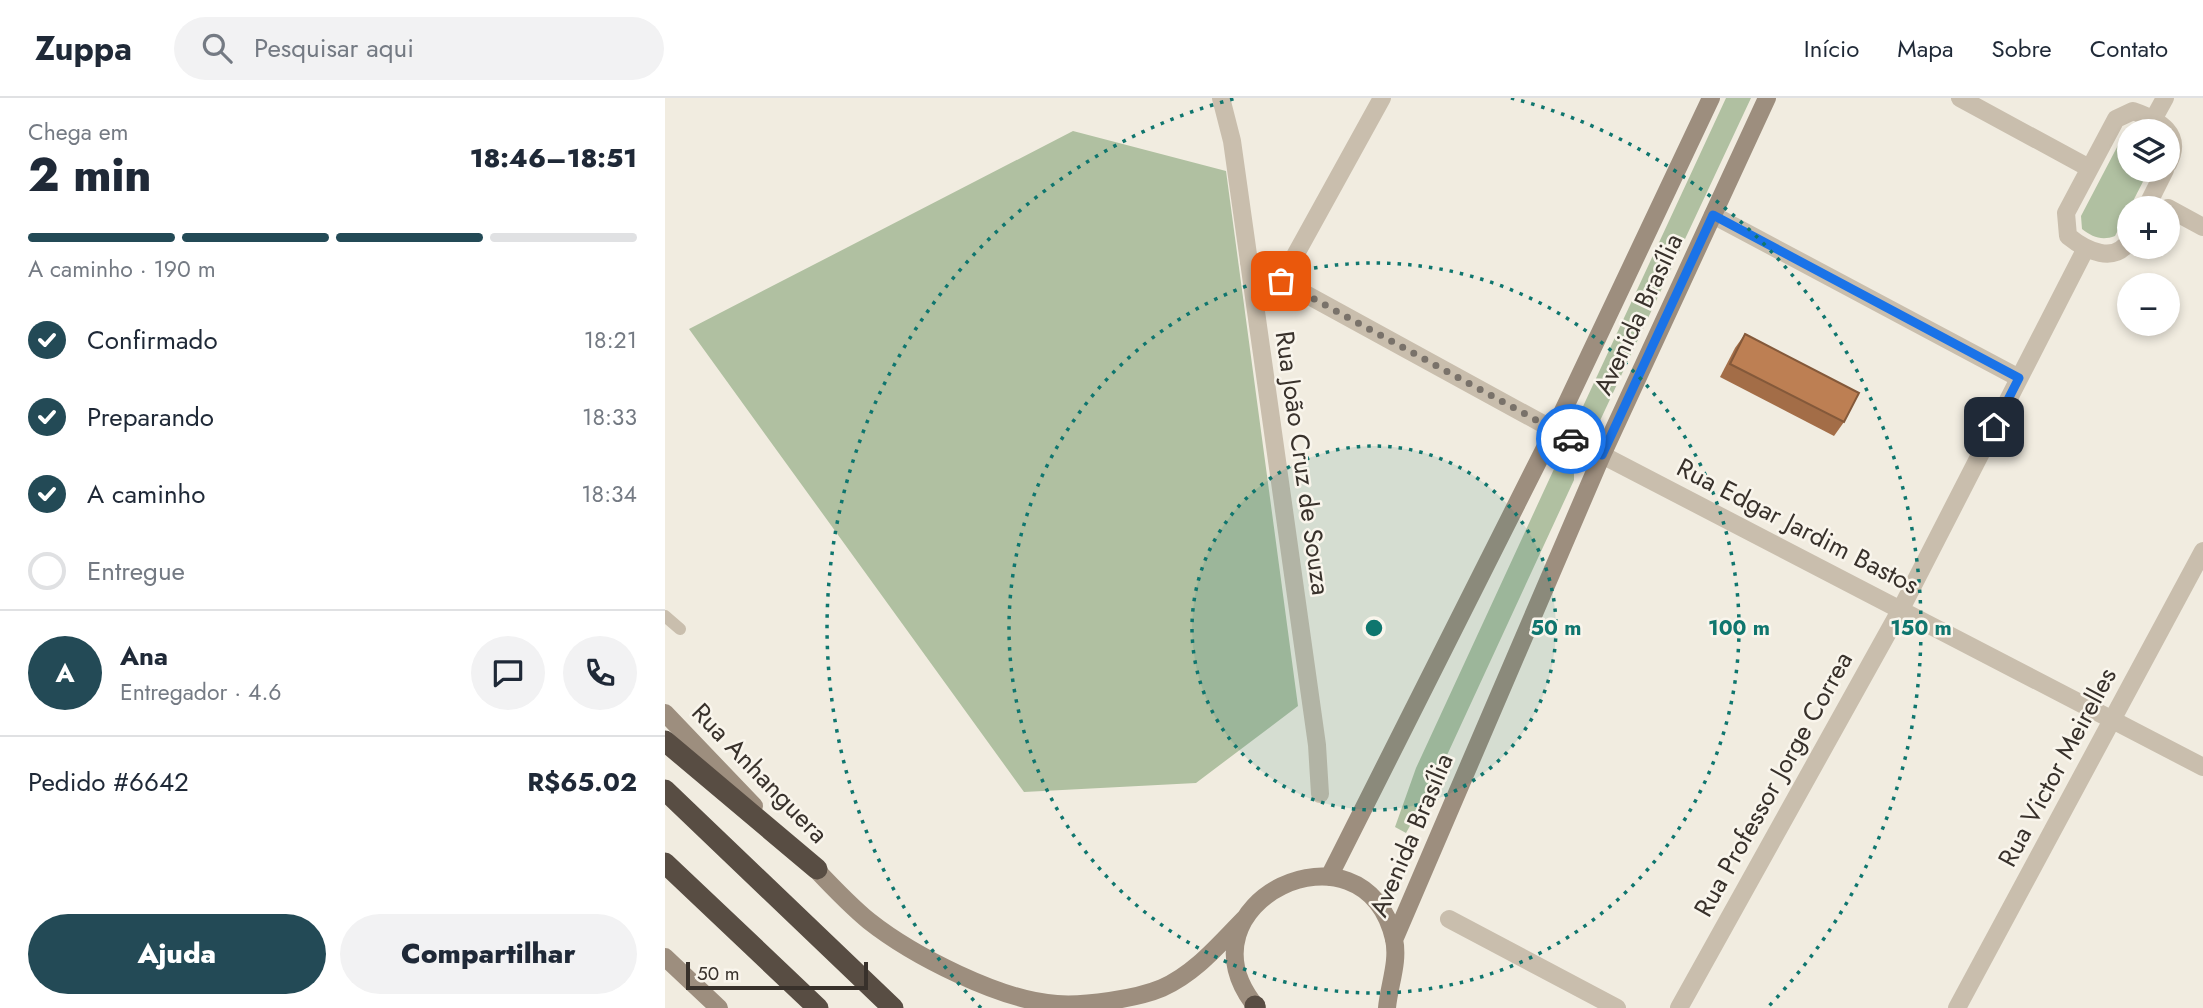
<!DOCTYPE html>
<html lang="pt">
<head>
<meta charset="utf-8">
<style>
  body { margin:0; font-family:Jost,sans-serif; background:#f2f2f3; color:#1f2937; height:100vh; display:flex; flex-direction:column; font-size:26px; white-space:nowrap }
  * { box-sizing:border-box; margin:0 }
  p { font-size:23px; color:#747a83 }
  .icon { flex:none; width:38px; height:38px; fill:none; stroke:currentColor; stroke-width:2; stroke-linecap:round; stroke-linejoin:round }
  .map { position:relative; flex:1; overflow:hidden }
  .sheet { display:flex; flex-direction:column; background:#fff; width:665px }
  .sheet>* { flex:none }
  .controls { position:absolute; left:1452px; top:21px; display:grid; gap:14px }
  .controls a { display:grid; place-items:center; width:63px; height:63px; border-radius:50%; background:#fff; box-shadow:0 4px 10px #0003; font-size:35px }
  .scale { position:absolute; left:21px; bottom:18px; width:182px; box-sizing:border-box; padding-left:7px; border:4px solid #38312b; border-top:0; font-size:19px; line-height:24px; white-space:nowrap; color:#38312b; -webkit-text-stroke:5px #f9f5ec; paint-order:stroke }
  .pin { position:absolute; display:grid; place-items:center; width:60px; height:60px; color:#fff; margin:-30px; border-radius:14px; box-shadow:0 4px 10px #0006 }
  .courier { position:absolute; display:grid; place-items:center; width:70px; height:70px; margin:-35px; border:5px solid #1a73e8; border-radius:50%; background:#fff; color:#222; box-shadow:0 2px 9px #0007 }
  .head em { font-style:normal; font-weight:800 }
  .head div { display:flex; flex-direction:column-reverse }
  .head { display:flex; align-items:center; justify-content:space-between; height:119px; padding:0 28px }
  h1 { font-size:46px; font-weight:800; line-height:52px }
  .bar { display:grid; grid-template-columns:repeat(4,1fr); gap:10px 7px; align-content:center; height:84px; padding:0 28px }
  .bar i { height:9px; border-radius:5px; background:#e0e1e3 }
  .bar .active { background:#234a56 }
  .bar p { grid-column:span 4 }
  .line { display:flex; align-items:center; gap:18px; padding:0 28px; border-top:2px solid #e0e1e3 }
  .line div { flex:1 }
  .round { display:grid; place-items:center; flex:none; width:74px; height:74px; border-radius:37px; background:#f2f2f3 }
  ol { padding:0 28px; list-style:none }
  li { display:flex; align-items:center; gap:21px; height:77px }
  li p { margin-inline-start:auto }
  li .icon { padding:7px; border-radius:50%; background:#234a56; color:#fff; stroke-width:4 }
  li:last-child { color:#747a83 }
  li i { width:38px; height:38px; border:4px solid #e0e1e3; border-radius:50% }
  .action { display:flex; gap:14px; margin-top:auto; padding:14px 28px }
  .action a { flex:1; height:80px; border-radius:42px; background:#234a56; color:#fff; font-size:28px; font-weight:800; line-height:80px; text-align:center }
  .action a+a { background:#f2f2f3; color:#1f2937 }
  header { display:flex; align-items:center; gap:42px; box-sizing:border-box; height:98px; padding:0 35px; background:#fff; border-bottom:2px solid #e0e1e3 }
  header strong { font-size:33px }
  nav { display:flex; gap:38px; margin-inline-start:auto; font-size:24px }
  .search { width:490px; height:63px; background:#f2f2f3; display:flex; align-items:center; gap:18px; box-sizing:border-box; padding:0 24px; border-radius:38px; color:#747a83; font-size:26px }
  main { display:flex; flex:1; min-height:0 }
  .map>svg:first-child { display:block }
</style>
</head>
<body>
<header>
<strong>Zuppa</strong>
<div class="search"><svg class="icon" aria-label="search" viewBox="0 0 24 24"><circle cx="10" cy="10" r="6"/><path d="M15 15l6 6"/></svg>Pesquisar aqui</div>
<nav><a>Início</a><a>Mapa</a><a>Sobre</a><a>Contato</a></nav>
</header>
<main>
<section class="sheet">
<div class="head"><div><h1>2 min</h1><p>Chega em</p></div><em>18:46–18:51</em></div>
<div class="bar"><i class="active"></i><i class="active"></i><i class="active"></i><i></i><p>A caminho · 190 m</p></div>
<ol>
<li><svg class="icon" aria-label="check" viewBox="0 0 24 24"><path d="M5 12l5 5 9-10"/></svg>Confirmado<p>18:21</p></li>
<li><svg class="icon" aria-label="check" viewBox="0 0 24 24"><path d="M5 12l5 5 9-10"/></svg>Preparando<p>18:33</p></li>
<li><svg class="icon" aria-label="check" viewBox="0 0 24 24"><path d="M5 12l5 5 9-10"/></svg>A caminho<p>18:34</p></li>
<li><i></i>Entregue</li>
</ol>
<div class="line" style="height:126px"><b class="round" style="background:#234a56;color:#fff">A</b><div><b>Ana</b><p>Entregador · 4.6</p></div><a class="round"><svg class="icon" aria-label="chat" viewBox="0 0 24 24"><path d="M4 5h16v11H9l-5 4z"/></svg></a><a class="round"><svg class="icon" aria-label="phone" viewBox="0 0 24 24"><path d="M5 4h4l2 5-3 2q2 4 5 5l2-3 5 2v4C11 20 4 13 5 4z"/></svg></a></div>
<div class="line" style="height:91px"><div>Pedido #6642</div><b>R$65.02</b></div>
<div class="action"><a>Ajuda</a><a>Compartilhar</a></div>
</section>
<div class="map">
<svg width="1538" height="910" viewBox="0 0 1538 910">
  <rect width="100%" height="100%" fill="#f1ece0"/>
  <path fill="#b0c0a1" d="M1061,0h25l-153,327 -9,3 -8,-4 -2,-9z
    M1468,29l14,4h-17v39h19l-34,66c-13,5 -23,1 -33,-7l-1,-13 45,-86z
    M408,33l153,40 72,535 -102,77 -172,9 -335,-463z
    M900,365l9,5v12l-138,299 -30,54 -11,-6 21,-59 138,-299z"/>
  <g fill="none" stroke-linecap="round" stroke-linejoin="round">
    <path stroke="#c9bead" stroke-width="12" d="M0,518l15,13"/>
    <path stroke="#c9bead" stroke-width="18" d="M556,0l11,43 85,604 3,49
      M1295,0l129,70
      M1489,20l11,-20
      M1481,110l19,-38
      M1503,110l35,19
      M1048,117l306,163
      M1465,141c-14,27 -45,11 -62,-3l-2,-23 50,-94 17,-8c26,9 51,23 35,53
      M584,165l305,167 649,337
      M616,183l101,-183
      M784,821l168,89
      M1014,910l222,-399 184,-359
      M1292,910l246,-457"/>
    <path stroke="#9d8e7e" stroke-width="18" d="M0,615l89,93
      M143,763c19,20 39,42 61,60 43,34 132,80 188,83 27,2 79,-5 105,-16 34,-15 58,-45 84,-71
      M664,779l225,-447 157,-332
      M729,842l208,-485 165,-357
      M0,859l54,51
      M592,910c-87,-105 107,-197 137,-69 5,23 -5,46 -7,69"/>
    <path stroke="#584d43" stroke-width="21" d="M0,643l152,128
      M0,692l228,218
      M0,765l153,145
      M590,910v-2"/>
  </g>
  <path fill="#a36d47" d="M1080,236l99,88 -10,14 -114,-59 15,-29z"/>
  <path fill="#bd7f53" stroke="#84593a" stroke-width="2" d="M1080,236l114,59 -15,29 -114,-58z"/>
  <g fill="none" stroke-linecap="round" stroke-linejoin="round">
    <path stroke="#79726a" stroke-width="7" stroke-dasharray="0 12.6" d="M616,183l290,158"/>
    <path stroke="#1a73e8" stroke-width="9" d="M906,341l31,16 111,-240 306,163 -25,49"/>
  </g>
  <circle cx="709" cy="530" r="182" fill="#0f766e" fill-opacity=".12"/>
  <g fill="none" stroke="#0f766e" stroke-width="3.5" stroke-dasharray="3.5 7">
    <circle cx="709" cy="530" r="182"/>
    <circle cx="709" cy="530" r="365"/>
    <path d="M316 910A547 547 0 0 1 572 0M846 0A547 547 0 0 1 1102 910"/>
  </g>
  <g text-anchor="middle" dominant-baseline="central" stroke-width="5" stroke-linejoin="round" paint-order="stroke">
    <g font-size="26" fill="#38312b" stroke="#f9f5ec">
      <text transform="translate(973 216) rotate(-65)">Avenida Brasília</text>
      <text transform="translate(638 365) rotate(82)">Rua João Cruz de Souza</text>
      <text transform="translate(1133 428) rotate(27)">Rua Edgar Jardim Bastos</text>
      <text transform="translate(1392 669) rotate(-62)">Rua Victor Meirelles</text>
      <text transform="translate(95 675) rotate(46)">Rua Anhanguera</text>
      <text transform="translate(1108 686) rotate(-61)">Rua Professor Jorge Correa</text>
      <text transform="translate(746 737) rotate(-67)">Avenida Brasília</text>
    </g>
  </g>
  <circle cx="709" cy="530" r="10" fill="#0f766e" stroke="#f9f5ec" stroke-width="3.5"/>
  <g font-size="21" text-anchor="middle" font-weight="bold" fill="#0f766e" stroke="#f9f5ec" stroke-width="5" stroke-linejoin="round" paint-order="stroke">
    <text x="891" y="537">50 m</text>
    <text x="1074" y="537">100 m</text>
    <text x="1256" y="537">150 m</text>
  </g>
</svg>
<div class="controls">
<a><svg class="icon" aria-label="layers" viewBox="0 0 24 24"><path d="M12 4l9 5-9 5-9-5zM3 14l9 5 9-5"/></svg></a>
<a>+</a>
<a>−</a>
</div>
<div class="scale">50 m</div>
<div class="pin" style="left:616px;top:183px;background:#ea580c"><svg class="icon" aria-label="bag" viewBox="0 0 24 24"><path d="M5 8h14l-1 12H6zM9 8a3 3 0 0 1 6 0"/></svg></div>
<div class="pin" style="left:1329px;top:329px;background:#1f2937"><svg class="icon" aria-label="home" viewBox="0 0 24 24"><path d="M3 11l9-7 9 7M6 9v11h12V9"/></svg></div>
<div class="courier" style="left:906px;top:341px"><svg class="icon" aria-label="car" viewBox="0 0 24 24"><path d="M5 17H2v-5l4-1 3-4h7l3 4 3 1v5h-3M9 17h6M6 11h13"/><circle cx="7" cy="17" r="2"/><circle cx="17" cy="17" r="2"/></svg></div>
</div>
</main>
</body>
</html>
